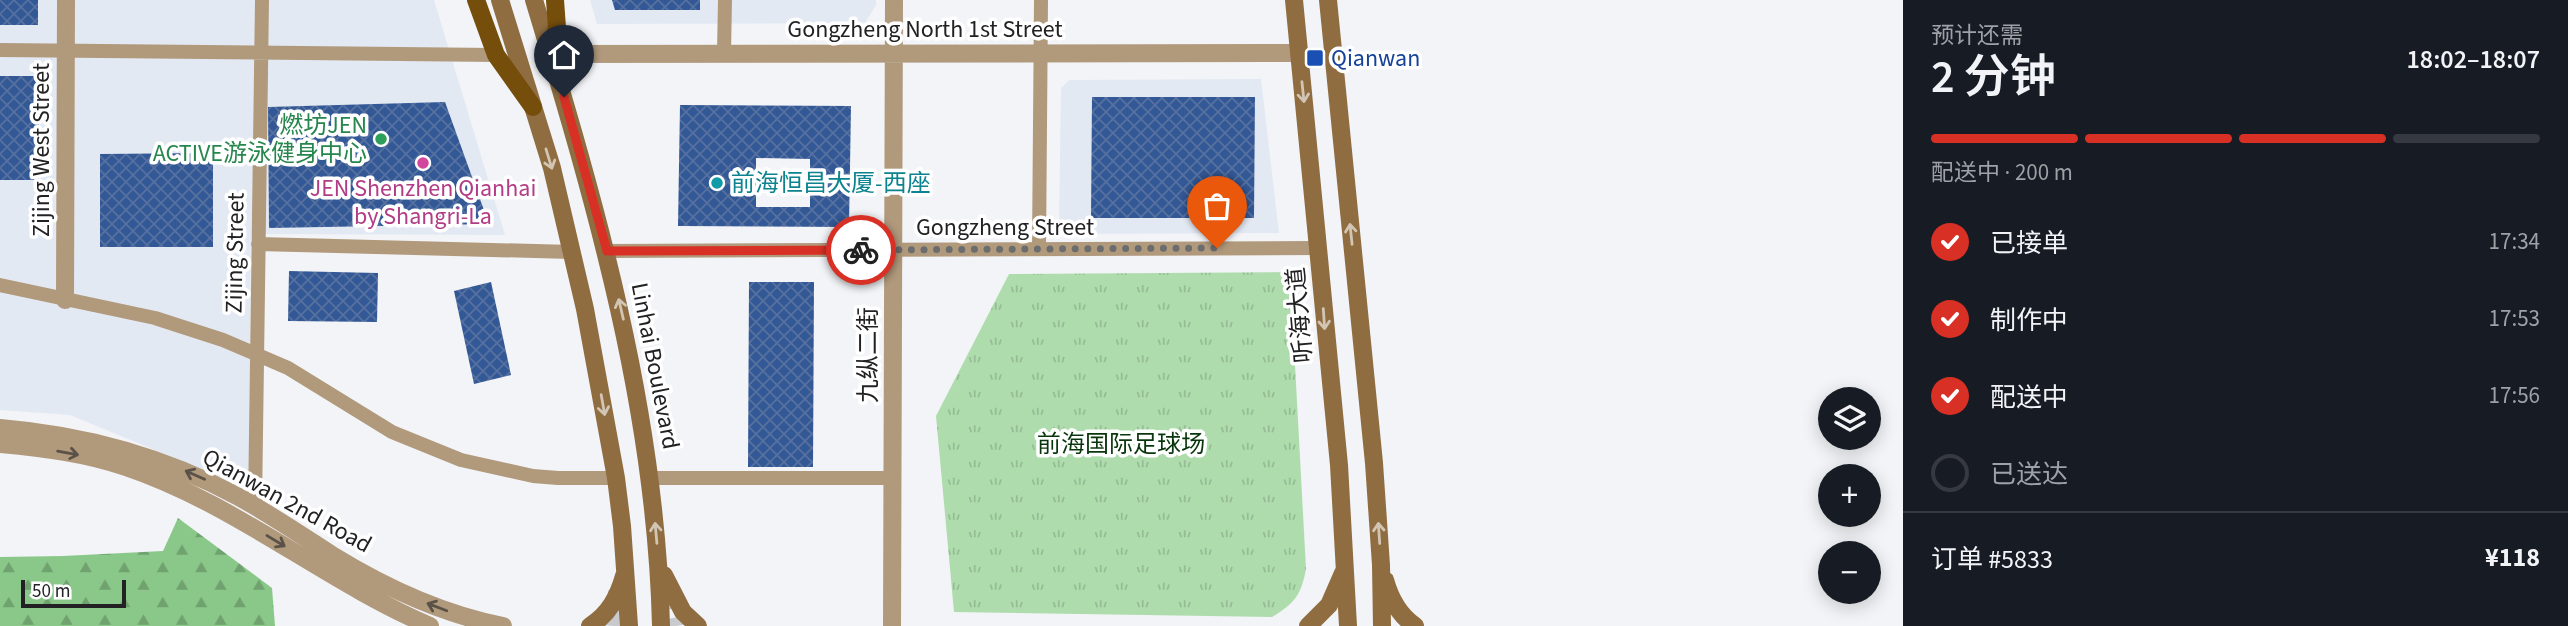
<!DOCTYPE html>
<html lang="zh">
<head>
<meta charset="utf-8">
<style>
  body { margin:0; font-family:"Source Sans 3","Noto Sans SC",sans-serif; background:#20242c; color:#f1f3f6; height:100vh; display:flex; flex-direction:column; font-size:26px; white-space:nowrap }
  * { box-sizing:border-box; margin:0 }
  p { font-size:23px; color:#9ea1a6 }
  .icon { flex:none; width:38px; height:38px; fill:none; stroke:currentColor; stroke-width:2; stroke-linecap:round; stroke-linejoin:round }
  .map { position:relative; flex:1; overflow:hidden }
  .details { display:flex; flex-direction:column; background:#171b24; width:665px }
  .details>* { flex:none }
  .buttons { position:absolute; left:1818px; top:387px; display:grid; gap:14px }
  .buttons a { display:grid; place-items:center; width:63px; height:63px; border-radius:50%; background:#171b24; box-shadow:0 4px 18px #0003; font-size:35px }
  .scale { position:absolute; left:21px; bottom:18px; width:105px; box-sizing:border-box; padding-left:7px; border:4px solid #222224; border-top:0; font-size:19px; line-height:24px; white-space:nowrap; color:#222224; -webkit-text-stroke:5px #fff; paint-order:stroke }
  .pin { position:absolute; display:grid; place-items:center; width:60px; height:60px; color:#fff; margin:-72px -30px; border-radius:50% 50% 50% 0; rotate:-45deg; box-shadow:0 0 7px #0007 }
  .pin .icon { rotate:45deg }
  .courier { position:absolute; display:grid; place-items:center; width:70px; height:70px; margin:-35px; border:5px solid #d93025; border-radius:50%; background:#fff; color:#222; box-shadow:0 2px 9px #0007 }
  .summary em { font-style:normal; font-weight:600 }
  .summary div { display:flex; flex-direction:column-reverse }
  .summary { display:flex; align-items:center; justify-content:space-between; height:119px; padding:0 28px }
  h1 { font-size:46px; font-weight:600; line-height:52px }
  .bar { display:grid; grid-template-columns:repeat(4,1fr); gap:10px 7px; align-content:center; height:84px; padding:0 28px }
  .bar i { height:9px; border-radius:5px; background:#363941 }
  .bar .current { background:#d93025 }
  .bar p { grid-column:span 4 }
  .line { display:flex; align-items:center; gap:18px; padding:0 28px; border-top:2px solid #363941 }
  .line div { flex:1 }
  ol { padding:0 28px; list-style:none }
  li { display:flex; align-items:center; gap:21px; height:77px }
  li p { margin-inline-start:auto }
  li .icon { padding:7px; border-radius:50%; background:#d93025; color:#fff; stroke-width:4 }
  li:last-child { color:#9ea1a6 }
  li i { width:38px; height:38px; border:4px solid #363941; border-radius:50% }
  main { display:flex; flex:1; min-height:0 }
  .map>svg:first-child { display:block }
</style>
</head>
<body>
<main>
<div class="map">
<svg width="1903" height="626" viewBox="0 0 1903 626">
  <defs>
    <pattern id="forest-firs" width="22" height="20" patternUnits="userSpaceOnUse" patternTransform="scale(1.75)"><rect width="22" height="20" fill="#8ac889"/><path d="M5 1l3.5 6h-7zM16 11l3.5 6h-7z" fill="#70a270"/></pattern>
    <pattern id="park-tufts" width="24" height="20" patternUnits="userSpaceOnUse" patternTransform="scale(1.75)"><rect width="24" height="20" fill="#aedcac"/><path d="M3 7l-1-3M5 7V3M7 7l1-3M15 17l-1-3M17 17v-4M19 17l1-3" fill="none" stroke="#95bc94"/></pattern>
    <pattern id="building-cross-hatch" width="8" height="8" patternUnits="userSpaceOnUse" patternTransform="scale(1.75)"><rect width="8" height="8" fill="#335896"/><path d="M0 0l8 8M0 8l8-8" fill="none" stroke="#5671a0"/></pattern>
  </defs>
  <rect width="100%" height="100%" fill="#f2f4f7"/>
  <path fill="#e3e9f3" d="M0,0h434l71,235 -254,-1 -2,255 -179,-74 -70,-5z
    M590,0h286v5l-11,18 -268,1z
    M1261,79l18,154 -213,1 -7,-9 2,-137 8,-8z"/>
  <path fill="url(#forest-firs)" d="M178,518l94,70 3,38h-275v-69l63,-1 100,-5z"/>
  <path fill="url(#park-tufts)" d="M1290,272l16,297c-5,26 -11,34 -34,48l-318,-5 -18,-196 73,-142z"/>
  <path fill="url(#building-cross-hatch)" fill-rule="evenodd" d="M0,0h38v25h-38z
    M612,0h88v10h-85z
    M0,76h39v104h-39z
    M1092,97h163l-1,121h-163z
    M445,102l44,122 -220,4 -1,-121z
    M680,105l171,1 -2,121 -171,-1zM756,158l54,1v48h-54z
    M213,153v94h-113v-93z
    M289,271l89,2 -1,49 -89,-1z
    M491,282l20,93 -37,9 -20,-93z
    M749,282h65l-1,185h-65z"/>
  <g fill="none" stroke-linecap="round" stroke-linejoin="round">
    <path stroke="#c8cacd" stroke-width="18" stroke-dasharray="18 9" stroke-linecap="butt" d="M670,591l6,35
      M614,626l3,-35"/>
    <path stroke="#b1997c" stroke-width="14" d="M0,50l496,5
      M724,53l1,-53
      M258,244l314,8
      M1039,249l2,-249
      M607,251l712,-3
      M0,285l155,33 68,22 65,28 104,64 69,28 72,16 25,2h58
      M651,478h241
      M255,506l7,-506"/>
    <path stroke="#b1997c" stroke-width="18" d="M550,54l750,-1
      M65,300l1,-300
      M0,428c85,7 162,28 237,68 33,18 64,39 95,59 52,32 110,59 171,71
      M0,444c43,4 86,9 126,23 110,37 199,114 304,159
      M892,626l2,-626"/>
    <path stroke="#8f6d41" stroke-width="18" d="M500,0l52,168 33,141 31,169 6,48 7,100
      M534,0c62,205 122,410 127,626
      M1294,0l45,465 9,161
      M1328,0l46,463 7,102 1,61
      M664,575l19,37 15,14
      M1385,580c5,18 14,35 30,46
      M590,626c19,-12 28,-29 34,-50
      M1308,626l21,-21 14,-32"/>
    <path stroke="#764e0b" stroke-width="18" d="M476,0l20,55 37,52
      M550,54l7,-26 -2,-28"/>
  </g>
  <defs><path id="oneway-shaft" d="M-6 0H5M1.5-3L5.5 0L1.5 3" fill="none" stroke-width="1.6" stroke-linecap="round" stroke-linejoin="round" transform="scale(1.75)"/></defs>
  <g stroke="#d2c5b3">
    <use href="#oneway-shaft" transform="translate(1303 92) rotate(84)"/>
    <use href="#oneway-shaft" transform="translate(549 159) rotate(73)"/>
    <use href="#oneway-shaft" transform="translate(1351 234) rotate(-96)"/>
    <use href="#oneway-shaft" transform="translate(621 309) rotate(-103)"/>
    <use href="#oneway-shaft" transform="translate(1324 319) rotate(86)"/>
    <use href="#oneway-shaft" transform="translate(603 405) rotate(80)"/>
    <use href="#oneway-shaft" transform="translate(656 533) rotate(-95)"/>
    <use href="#oneway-shaft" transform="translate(1379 533) rotate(-94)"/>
  </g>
  <g stroke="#5b5247">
    <use href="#oneway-shaft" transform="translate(68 453) rotate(10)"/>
    <use href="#oneway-shaft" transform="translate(195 475) rotate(-156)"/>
    <use href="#oneway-shaft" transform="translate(276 541) rotate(31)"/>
    <use href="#oneway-shaft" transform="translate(437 607) rotate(-159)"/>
  </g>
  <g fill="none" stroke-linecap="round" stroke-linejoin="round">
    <path stroke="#6b6c6e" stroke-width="7" stroke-dasharray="0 12.6" d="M861,250l356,-2"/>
    <path stroke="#d93025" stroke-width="9" d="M564,97l43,154 254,-1"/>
  </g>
  <rect fill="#1a4fb4" stroke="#fff" stroke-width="2.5" x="1306" y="49" width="18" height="18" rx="3.5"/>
  <circle fill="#2e9e5b" stroke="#fff" stroke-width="2.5" cx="381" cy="139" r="7"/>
  <circle fill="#d1479c" stroke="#fff" stroke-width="2.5" cx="423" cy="163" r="7"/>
  <circle fill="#0f9aa8" stroke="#fff" stroke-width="2.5" cx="717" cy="183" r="7"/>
  <g text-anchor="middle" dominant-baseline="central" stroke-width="7" stroke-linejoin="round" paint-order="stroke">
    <g font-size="24" fill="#222224" stroke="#fff">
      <text x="925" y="29">Gongzheng North 1st Street</text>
      <text transform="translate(41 150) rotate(-90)">Zijing West Street</text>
      <text x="1005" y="227">Gongzheng Street</text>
      <text transform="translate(235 253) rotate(-89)">Zijing Street</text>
      <text transform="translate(1300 315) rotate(-95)">听海大道</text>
      <text transform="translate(868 355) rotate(-90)">九纵二街</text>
      <text transform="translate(655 366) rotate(79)">Linhai Boulevard</text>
      <text transform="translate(287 501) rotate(29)">Qianwan 2nd Road</text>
    </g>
    <g font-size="24" fill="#164399" stroke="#fff" text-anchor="start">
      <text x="1331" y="58">Qianwan</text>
    </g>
    <g font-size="24" fill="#27864d" stroke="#fff" text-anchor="end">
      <text x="367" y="125">燃坊JEN<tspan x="367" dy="28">ACTIVE游泳健身中心</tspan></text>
    </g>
    <g font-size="24" fill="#0d838f" stroke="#fff" text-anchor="start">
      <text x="731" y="183">前海恒昌大厦-西座</text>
    </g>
    <g font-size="24" fill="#b23c85" stroke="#fff">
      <text x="423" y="188">JEN Shenzhen Qianhai<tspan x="423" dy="28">by Shangri-La</tspan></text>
    </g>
    <g font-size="24" fill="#08350b" stroke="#fff">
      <text x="1121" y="444">前海国际足球场</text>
    </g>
  </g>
</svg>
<div class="buttons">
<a><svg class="icon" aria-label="layers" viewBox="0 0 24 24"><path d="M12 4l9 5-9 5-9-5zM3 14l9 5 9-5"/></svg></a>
<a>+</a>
<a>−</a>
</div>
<div class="scale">50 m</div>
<div class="pin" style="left:1217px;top:248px;background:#ea580c"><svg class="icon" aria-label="bag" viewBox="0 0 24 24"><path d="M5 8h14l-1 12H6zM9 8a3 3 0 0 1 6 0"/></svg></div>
<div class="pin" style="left:564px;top:97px;background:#1f2937"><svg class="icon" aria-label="home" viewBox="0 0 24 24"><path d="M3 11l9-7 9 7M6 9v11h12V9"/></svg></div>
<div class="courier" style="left:861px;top:250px"><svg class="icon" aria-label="bike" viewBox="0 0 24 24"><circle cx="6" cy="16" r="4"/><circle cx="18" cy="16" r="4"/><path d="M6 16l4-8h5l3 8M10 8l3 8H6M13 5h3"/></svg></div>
</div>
<section class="details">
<div class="summary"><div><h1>2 分钟</h1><p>预计还需</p></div><em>18:02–18:07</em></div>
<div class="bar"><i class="current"></i><i class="current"></i><i class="current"></i><i></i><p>配送中 · 200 m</p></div>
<ol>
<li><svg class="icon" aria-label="check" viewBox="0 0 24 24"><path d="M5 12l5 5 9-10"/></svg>已接单<p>17:34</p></li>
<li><svg class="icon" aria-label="check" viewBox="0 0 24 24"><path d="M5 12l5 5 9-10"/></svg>制作中<p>17:53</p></li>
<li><svg class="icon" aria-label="check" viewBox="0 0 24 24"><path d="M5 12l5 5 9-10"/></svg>配送中<p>17:56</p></li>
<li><i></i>已送达</li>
</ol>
<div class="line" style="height:91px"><div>订单 #5833</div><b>¥118</b></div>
</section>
</main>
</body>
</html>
